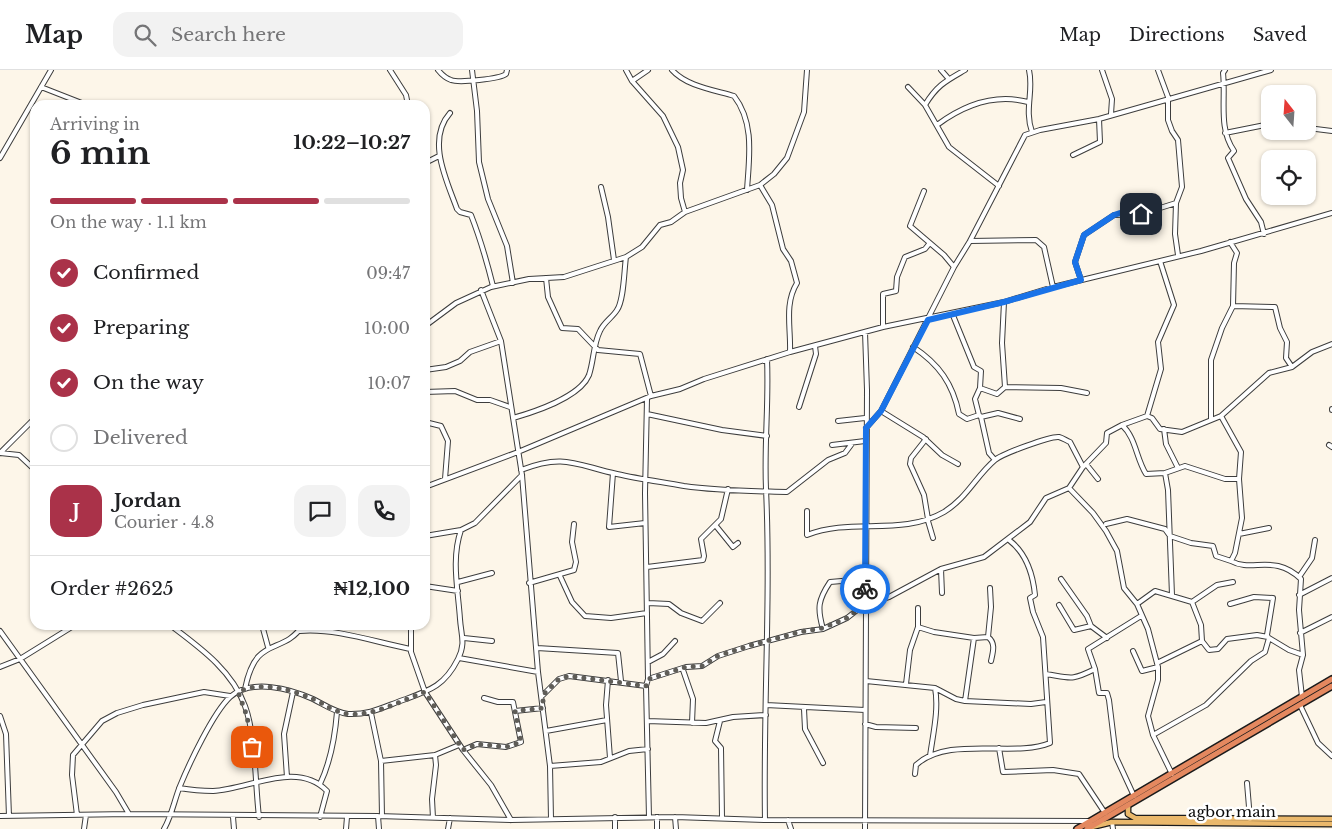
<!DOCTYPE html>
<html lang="en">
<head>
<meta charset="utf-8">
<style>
  body { margin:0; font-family:"Libre Baskerville",serif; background:#f2f2f2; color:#202124; height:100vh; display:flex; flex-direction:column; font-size:19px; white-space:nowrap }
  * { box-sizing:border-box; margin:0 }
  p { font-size:16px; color:#757577 }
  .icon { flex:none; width:28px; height:28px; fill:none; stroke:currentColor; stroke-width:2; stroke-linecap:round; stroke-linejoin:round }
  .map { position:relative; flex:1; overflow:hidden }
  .sheet { position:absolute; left:30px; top:30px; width:400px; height:530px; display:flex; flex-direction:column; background:#fff; border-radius:15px; box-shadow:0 1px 4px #0004 }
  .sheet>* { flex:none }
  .needle { width:32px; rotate:343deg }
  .controls { position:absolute; left:1261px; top:15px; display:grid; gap:10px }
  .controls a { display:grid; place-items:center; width:55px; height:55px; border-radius:10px; background:#fff; box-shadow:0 1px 4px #0004; font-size:25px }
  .pin { position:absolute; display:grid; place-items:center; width:42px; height:42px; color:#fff; margin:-21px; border-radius:10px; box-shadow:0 2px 8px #0006 }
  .courier { position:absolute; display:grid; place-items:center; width:50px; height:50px; margin:-25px; border:4px solid #1a73e8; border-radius:50%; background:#fff; color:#222; box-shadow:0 1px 6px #0007 }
  .summary em { font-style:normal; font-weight:700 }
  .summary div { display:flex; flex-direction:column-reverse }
  .summary { display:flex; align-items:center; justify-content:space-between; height:85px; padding:0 20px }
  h1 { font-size:32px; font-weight:700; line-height:38px }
  .bar { display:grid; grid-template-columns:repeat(4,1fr); gap:8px 5px; align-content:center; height:60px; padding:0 20px }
  .bar i { height:6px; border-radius:4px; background:#e0e0e0 }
  .bar .active { background:#aa3249 }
  .bar p { grid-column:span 4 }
  .line { display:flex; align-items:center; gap:12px; padding:0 20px; border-top:1px solid #e0e0e0 }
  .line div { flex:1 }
  .round { display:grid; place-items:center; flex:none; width:52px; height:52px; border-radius:15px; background:#f2f2f2 }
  ol { padding:0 20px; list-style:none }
  li { display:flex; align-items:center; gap:15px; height:55px }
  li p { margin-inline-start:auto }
  li .icon { padding:5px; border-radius:50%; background:#aa3249; color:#fff; stroke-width:4 }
  li:last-child { color:#757577 }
  li i { width:28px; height:28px; border:2px solid #e0e0e0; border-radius:50% }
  header { display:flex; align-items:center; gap:30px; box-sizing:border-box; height:70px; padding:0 25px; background:#fff; border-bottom:1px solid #e0e0e0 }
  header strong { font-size:24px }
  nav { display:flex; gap:28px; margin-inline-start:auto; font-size:18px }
  .search { width:350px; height:45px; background:#f2f2f2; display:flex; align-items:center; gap:12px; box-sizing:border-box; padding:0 18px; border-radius:15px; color:#757577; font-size:19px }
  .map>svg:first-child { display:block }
</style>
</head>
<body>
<header>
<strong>Map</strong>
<div class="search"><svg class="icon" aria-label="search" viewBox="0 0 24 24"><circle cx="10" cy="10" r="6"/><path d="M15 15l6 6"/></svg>Search here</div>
<nav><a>Map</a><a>Directions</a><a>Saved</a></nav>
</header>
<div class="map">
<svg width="1332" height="759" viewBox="0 0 1332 759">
  <rect width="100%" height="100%" fill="#fdf6e9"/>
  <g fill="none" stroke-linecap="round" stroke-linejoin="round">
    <g stroke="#3d3d3d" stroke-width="6">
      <path id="minor" d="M390,0l16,25 2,10
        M438,0c4,5 7,8 13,10 8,3 49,-1 55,-6l1,-4
        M472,0l5,41 2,51 9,37 19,47 6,37
        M626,0l6,11 31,35 15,31 5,23 -3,13 1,15 4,14
        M672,0c14,16 42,20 62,26 21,27 15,62 13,94
        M941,0l7,8
        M1029,0c5,21 -5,39 3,62
        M1102,0l10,29 -1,15
        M1158,0l10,27v23l4,11 6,9 4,47 -6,16 -1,31 3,21
        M1225,0l-2,3c3,26 -5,55 11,78l-6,7 18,41 15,23 3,12
        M632,11l16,-11
        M41,17l46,18
        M908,17l17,18 24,42 50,39
        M925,35c12,-20 21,-24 40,-35
        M450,43c-24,27 -3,68 7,96l3,3 11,3c9,23 16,47 22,71
        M937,55c27,-20 57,-32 91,-23
        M1308,58l24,3
        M1225,63l45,-9
        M1073,85l27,-13 -1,-23
        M0,88l51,-88
        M425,93l14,-7
        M760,115l12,20 11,44 8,12 6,22c-13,21 -6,45 -7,69
        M601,117l7,30 6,43
        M924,121l-14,35 34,29 10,12
        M970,171l66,-1 8,7 9,40
        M546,208l2,19 14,31 16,1 20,21 42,4 11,42
        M1081,210l-6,-18 9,-27 30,-20 27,-1 35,-11
        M481,220l20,51 21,134 16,197 12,94 1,53
        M1004,232l-2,41 3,44 56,1 26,5
        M1233,236l42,1 5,21 7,14 -1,16 6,9
        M952,243l22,54 7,4 -1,17
        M425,256l31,-23 35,-16 38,-8 35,-2 62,-20 16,-10 18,-22 11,-3 14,-10 75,-27 14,-11 13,-16 17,-46 3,-42
        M883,257v-33l13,-3 1,-14 8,-20 20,-8 4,-5
        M865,262l2,58 -2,439
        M913,277c26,17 40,37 46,67l8,5 12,-4 2,2 8,36 6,7
        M425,300l21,-3 14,-6 10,-9 31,-11
        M425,322l30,-1 22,9h13l20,7
        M647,329l-2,94 3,186 -2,7 3,131
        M799,337l17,-53 -1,-8
        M1332,340v-1
        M881,341l42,26 19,18 16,9
        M647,344l75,16 45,6
        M979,345l-4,-16 5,-11 17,6 8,-7
        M1147,346l14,-47 -3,-27 16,-37 -14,-44
        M1221,346l20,36 -2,27 3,39 -7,35 -4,8c21,12 43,-8 70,18l-2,31 4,45 -4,15 3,27
        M981,347l17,-4 22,6
        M513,348c21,-6 67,-21 76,-43 5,-15 4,-30 11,-44 4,-9 12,-13 17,-21 7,-10 7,-39 9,-53
        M1211,350v-60l11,-32 11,-22 1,-43 3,-10 -7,-11
        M838,351l27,-3
        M425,352l16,4 7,15 -3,38
        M1122,355l25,-9 5,2 8,11 22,3 39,-16 48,-43 23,-6 20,-15 20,-8
        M866,358l15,-17 73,-144 16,-26 55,-106 15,-5 59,-11 172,-49
        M1164,359l2,15 12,24
        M926,369l-15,19 -1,6 14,31 4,24
        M832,375l33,-4
        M1329,375l3,2
        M0,383l35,-35
        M0,383l19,2 16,15
        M1086,394l12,15
        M1083,397l23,-24 1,-10 15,-8c14,13 14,33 24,49l19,-1 3,17 4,105
        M521,400c43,-17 55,-5 96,4 22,5 45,8 67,12 34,5 69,5 103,6l41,-32 17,-7 6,-8
        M613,403l-4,54 36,-4
        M1165,403l20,-7 40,13h14
        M425,417l93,-35 133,-56 29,-7 24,-10 86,-27 93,-25 121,-25 49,-15 148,-36 131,-38
        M1069,418l24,25 13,18 11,20 7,37 13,16 11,25 10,38v13l-10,36 5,19 19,39
        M928,451l5,17
        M1106,454l21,-5 38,10 5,7 21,7 22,3 3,10 15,5
        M716,456l17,21 5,-4
        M1239,464l30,-6
        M425,466l36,-6 14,-7 47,-48
        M647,497l56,-7 1,-4 -3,-17 20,-20 7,-30
        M941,499l1,24
        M560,506l12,26 13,14 26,2 36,-5
        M1299,507l13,-19 3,-18
        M1061,509l26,37 4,10
        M458,512l34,-9
        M529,513l45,-13 2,-8 -4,-20 2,-18
        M425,516l33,5
        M1299,525l33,-17
        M1192,532l25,-17 16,-3
        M648,533l21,1 12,9 21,8 18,-18
        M1137,534l18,-13 37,11 9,23 1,16 -45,22
        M1230,534l24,-7 19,1 -6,37
        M1059,535l15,25 17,-4 16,12
        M918,538v19
        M170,555c29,22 62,45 75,81 11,30 10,78 14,111
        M262,555l6,22
        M411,555v27l14,40 38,58 28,35 20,35
        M823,559c-6,-21 -5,-29 7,-47l35,-3
        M0,561l116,161 13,22 249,2 133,4 164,-3 90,3 325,1
        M300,561c36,-3 75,11 110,18
        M1300,563l32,-16
        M988,567l3,-30 -1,-19
        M464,568l28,3
        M1202,571l7,9 9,-1 9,-10 30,-4 11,2
        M537,578l81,5 3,28
        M1133,581l9,20 16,-4
        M459,588l79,14
        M648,592l15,-8 12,-13
        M0,597l20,-8 55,-34
        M683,600l10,29 -1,24
        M1046,604c25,4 25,7 49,-5
        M648,609l38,-12 16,-1 16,-10 31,-10 52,-14 22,-3 24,-11 18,-14 24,-7 52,-28 43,-12 46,-35 16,-24 23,-10 14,-21 -13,-25c-3,-1 -7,-4 -11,-5 -9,-1 -57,17 -64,23 -19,16 -28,38 -51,52 -43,25 -92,5 -137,23v-24
        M608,610l-2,25 4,53
        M866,611l69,7 21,11 9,2 9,-63 14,-1c8,6 5,15 3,24
        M906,614l4,-34 8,-23 16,5 40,6
        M245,619c11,-56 37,-32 58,-64
        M543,625l16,-16 10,-3 77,10
        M965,631l66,3 15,-2
        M766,635l99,5
        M1300,635l18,38 14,13
        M804,639l1,20 18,34
        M515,641l28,-3
        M371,643l10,48 1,55
        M0,646l6,18 3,82
        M647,651l59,2 27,-6 33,-2
        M720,651l-5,20 6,7 1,69
        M865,654l11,3 40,1
        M546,661l61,-11
        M1153,665l53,-30 45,-44 14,-9 4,-14 20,12 14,5
        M999,678l4,24 50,-2 26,4 26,39
        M463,680l14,-6 29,3 15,-5 -8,-40h-15l-14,-4
        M930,686c3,-22 9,-47 5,-68
        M381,691l54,-6 24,-10
        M550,696l51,-4 28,-11 19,-2
        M915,704l1,-9c32,-30 98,-7 134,-22l-7,-106 -10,-25 -3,-14 5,-3c-2,-20 -9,-42 -26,-55
        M287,707l-3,-43 9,-42
        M1247,713l3,36
        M320,714c11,-23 15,-47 17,-72
        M179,718c12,2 23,3 34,3 37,-2 84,-31 114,0l-7,26
        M1134,726l-18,-39 -7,-57 -2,-7h-8l-4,-24 -7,-20 53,-33
        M77,745l-5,-40 1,-20 29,-34 15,-8 26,-8 61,-13 26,4
        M0,746l129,-2
        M378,746l1,13
        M233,747l1,12
        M657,747v12
        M675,747l1,12
        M433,748l-1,-19 4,-34 -1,-10
        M765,750c-2,-111 6,-221 1,-331 -2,-44 3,-87 1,-130
        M788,750l3,9
        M1112,752l1,7
        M84,759l2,-14
        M164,759c8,-14 10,-28 16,-43 9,-22 33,-73 50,-89 21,-19 61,-8 83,2 12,6 21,13 35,15 23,1 37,-8 58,-15 25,-9 39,-14 52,-40 8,-16 3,-24 2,-40 -2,-30 -9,-60 1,-89
        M346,759l1,-12
        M448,759l2,-11
        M615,759v-12"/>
    </g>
    <g stroke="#1b1b1b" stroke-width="7">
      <path id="major" d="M1128,735v9l7,4 197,1
        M1092,757l20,-5 220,2"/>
    </g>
    <g stroke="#1b1b1b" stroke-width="8">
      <path id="highway" d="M1077,759l255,-150
        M1087,759l245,-143"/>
    </g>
    <use href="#minor" stroke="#fff" stroke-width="4"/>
    <use href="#major" stroke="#eab86b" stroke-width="4.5"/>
    <use href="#highway" stroke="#e4885f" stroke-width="5"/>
  </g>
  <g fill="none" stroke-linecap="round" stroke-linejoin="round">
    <path stroke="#5f5d58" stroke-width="5" stroke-dasharray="0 9" d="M252,677l-5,-31 -9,-24c22,-11 53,-3 75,7 12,5 21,13 35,15 27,2 52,-13 77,-22l38,58 14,-6 29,3 15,-5 -6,-31 28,-3v-13l16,-16 10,-3 77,10 2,-7 38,-12 16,-1 16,-10 30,-10 52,-14 23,-4 24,-10 18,-14v-15"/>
    <path stroke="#1a73e8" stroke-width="6" d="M865,519l1,-161 15,-17 47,-91 76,-18 77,-22 -6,-18 9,-27 30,-20 6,-2 21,1"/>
  </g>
  <g text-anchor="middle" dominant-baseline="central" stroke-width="5" stroke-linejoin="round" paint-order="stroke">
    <g font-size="15" fill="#0a0a0a" stroke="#fff">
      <text x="1232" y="741">agbor main</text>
    </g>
  </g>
</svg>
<div class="controls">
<a><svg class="needle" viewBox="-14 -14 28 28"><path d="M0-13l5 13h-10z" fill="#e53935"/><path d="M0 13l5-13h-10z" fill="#757577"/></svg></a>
<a><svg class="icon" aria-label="locate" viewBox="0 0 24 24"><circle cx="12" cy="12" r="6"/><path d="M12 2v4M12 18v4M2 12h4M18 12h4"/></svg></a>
</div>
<div class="pin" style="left:252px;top:677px;background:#ea580c"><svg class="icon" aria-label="bag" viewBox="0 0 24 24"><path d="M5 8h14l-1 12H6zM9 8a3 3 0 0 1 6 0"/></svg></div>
<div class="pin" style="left:1141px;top:144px;background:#1f2937"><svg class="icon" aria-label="home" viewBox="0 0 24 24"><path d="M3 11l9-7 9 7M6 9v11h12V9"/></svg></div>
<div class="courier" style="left:865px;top:519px"><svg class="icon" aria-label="bike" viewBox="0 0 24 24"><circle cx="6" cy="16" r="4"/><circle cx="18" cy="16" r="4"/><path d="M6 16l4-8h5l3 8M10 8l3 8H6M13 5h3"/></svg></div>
<section class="sheet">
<div class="summary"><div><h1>6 min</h1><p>Arriving in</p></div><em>10:22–10:27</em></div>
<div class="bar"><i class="active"></i><i class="active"></i><i class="active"></i><i></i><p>On the way · 1.1 km</p></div>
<ol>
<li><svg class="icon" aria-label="check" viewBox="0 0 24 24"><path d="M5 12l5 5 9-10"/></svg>Confirmed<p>09:47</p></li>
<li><svg class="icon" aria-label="check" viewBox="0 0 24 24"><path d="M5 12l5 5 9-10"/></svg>Preparing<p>10:00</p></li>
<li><svg class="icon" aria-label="check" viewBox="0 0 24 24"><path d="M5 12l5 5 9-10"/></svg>On the way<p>10:07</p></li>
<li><i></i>Delivered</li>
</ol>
<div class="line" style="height:90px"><b class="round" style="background:#aa3249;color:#fff">J</b><div><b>Jordan</b><p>Courier · 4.8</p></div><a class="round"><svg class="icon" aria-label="chat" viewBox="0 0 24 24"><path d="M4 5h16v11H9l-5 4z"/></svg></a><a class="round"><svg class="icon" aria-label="phone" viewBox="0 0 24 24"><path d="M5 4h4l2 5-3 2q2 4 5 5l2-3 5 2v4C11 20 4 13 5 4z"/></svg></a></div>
<div class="line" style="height:65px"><div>Order #2625</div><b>₦12,100</b></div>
</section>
</div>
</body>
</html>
